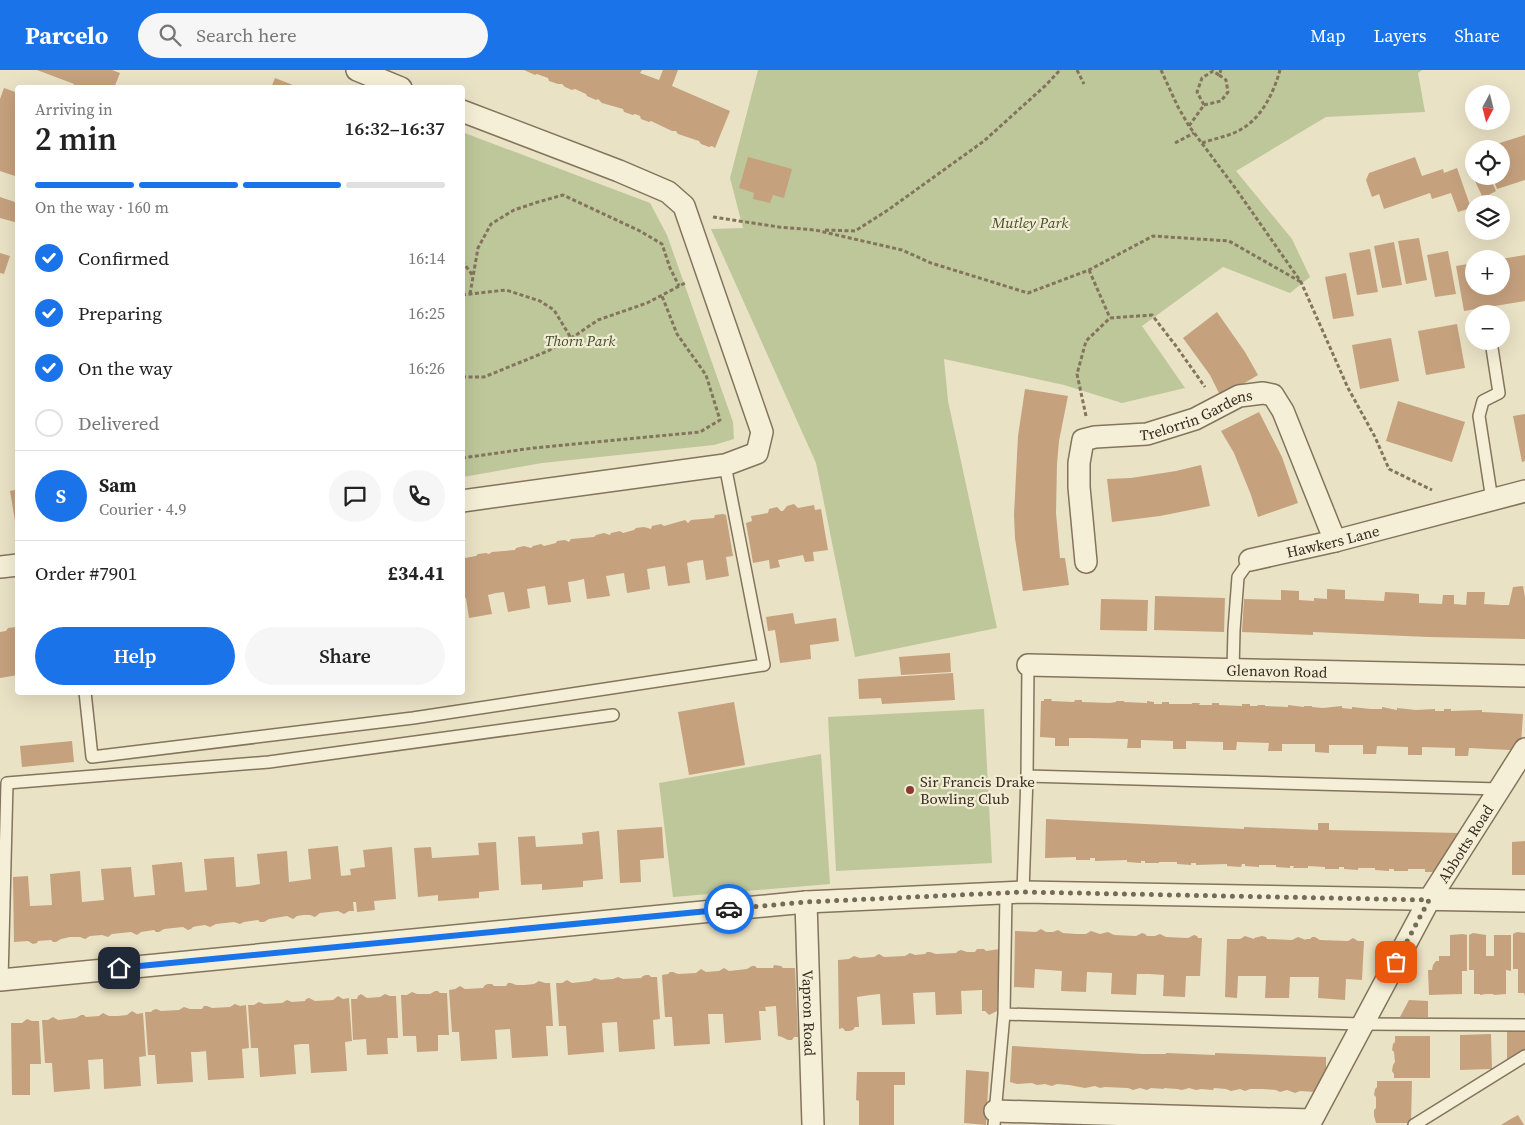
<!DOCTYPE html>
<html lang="en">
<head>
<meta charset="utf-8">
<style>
  body { margin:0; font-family:"Source Serif 4",serif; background:#f6f6f6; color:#222; height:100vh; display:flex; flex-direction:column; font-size:19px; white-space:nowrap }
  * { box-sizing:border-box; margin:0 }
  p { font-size:16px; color:#767676 }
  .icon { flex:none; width:28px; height:28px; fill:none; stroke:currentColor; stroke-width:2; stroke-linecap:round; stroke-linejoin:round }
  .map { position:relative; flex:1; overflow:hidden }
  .drawer { position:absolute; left:15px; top:15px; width:450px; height:610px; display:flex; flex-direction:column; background:#fff; border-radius:5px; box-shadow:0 5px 20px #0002 }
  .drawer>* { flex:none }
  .needle { width:32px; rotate:187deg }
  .tools { position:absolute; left:1465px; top:15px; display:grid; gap:10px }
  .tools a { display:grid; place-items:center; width:45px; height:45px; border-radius:50%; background:#fff; box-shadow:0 5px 20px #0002; font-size:25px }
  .pin { position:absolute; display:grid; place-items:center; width:42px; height:42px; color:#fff; margin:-21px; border-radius:10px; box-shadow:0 2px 8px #0006 }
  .courier { position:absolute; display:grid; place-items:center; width:50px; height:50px; margin:-25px; border:4px solid #1a73e8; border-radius:50%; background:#fff; color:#222; box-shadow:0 1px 6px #0007 }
  .head em { font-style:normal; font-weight:600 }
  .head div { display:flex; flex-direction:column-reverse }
  .head { display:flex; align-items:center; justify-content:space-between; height:85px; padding:0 20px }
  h1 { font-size:32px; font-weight:600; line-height:38px }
  .bar { display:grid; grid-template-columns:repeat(4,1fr); gap:8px 5px; align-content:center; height:60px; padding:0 20px }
  .bar i { height:6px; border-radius:4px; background:#e0e0e0 }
  .bar .current { background:#1a73e8 }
  .bar p { grid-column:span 4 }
  .line { display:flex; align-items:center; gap:12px; padding:0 20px; border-top:1px solid #e0e0e0 }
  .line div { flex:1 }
  .round { display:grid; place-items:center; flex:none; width:52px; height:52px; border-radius:26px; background:#f6f6f6 }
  ol { padding:0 20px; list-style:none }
  li { display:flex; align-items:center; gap:15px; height:55px }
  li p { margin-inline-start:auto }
  li .icon { padding:5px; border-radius:50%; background:#1a73e8; color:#fff; stroke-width:4 }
  li:last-child { color:#767676 }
  li i { width:28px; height:28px; border:2px solid #e0e0e0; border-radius:50% }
  .primary-button { display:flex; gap:10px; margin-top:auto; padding:10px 20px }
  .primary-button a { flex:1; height:58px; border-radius:30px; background:#1a73e8; color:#fff; font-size:20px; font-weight:600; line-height:58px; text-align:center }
  .primary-button a+a { background:#f6f6f6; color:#222 }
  header { display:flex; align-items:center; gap:30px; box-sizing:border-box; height:70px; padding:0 25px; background:#1a73e8; color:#fff }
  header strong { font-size:24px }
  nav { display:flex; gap:28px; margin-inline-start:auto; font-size:18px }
  .search { width:350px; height:45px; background:#f6f6f6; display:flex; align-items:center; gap:12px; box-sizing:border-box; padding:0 18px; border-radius:28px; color:#767676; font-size:19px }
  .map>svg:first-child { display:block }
</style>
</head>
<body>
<header>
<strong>Parcelo</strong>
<div class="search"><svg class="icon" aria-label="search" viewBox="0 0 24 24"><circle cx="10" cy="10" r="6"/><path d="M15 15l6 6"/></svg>Search here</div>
<nav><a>Map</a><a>Layers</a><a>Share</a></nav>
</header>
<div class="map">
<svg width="1525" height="1055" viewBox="0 0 1525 1055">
  <rect width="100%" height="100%" fill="#eae2c5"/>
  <path fill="#bec79a" d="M758,0h664l-4,3 7,39 -99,5 -90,54 56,68 18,38 -20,16 -67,-26 -81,59 43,62 -63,15 -58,-18 -120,-26 4,42 49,227 -142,29 -39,-194 -105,-234 32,-1 -13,-50z
    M462,62l188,71 17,32 66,187 1,17 -20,6 -172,18 -79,14z
    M984,639l8,154 -156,8 -8,-154z
    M821,684l9,130 -157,13 -14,-114z"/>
  <path fill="#c5a17e" d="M37,0h75l8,3 -6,15h-41l1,-4z
    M524,0h118l-2,3 19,7 4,-10h15l-6,16 58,25 -15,37 -3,-2 -3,1 -8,-3 -2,-3 -21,-7 -2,-3h-4l-21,-10 -2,1 -8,-3 -1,-3 -5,-2 -2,1 -9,-3 -1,-3 -21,-6 -4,-4 -2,1 -9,-4 -1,-2 -11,-5 -3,1 -7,-3 -3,-3h-4l-9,-3 -1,-3 -11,-4 -2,1z
    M275,8l23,9 -1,1h-26z
    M4,18l14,5v84l-18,-6v-72z
    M1525,65v45l-28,9 -5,-13h9v-27l-17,-1z
    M748,87l44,12 -8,29 -11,-3 -3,8 -17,-4 1,-6 -15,-5z
    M1415,87l7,19 21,-7 1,4 13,-5 14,40 -13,4 -7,-19 -19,6 -2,-6 -46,16 -5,-15 -7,3 -6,-17 3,-7z
    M1480,106h9l7,15 -13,7 -9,-19z
    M0,127l18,6v20l-18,-5z
    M1419,168l8,42 -21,4 -8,-43z
    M1394,172l8,43 -20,3 -8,-42z
    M1370,179l8,43 -21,3 -8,-42z
    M1448,181l8,43 -21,3 -8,-42z
    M0,183l10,3 -6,18 -4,-1z
    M1525,185v46l-61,10 -8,-45 18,-3v23h27v-27z
    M1346,203l8,43 -21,3 -8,-42z
    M1217,242l28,40 13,23 -37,22 -11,-22 -27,-37z
    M1457,254l8,44 -39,7 -8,-44z
    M1391,268l8,43 -39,8 -8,-44z
    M1025,319l43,7 -9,45 -2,23 -1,49 4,45h5l4,27 -46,6 -8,-53 -1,-23 4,-79z
    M1398,331l67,21 -13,40 -66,-21z
    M1259,342l23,45 16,46 -40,14 -7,-22 -17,-42 -13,-22z
    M1525,344v47l-3,1 -9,-46z
    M1201,395l9,41 -50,10 -48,6 -5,-43 24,-1 45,-7z
    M18,419v38h-2l-6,-36z
    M794,434l4,4 16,-3 1,5 6,-1 7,41 -15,2 1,9 -9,1 -2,-7 -25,5 2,7 -10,2 -1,-9 -16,3 -7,-40 6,-2 -1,-5 17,-3 1,-4 8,-2 4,4h2l4,-5z
    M723,444l3,1 7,41 -7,1 3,19 -23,4 -3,-20 -8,1 -8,2 3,20 -22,3 -3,-20 -18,3 3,20 -23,4 -3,-20 -18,3 4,20 -23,3 -3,-20 -9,2 -7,1 3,20 -23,3 -3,-19 -18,3 3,19 -22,4 -4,-20 -8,1 -8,2 4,19 -23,4 -3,-20 -4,1v-42l3,1 11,-2 2,-2 8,-1 3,1 3,-2 23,-2 1,-2 8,-2 7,2 2,-2 8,-2 3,2 12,-3 1,-2 8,-1 4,2 2,-3 23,-2 2,-2 8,-2 6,2 1,-2 9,-2 3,2 11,-3 2,-2 8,-1 7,2 1,-3 9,-2 3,2 21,-6 3,3 3,-3 23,-2 1,-3z
    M1523,516l2,11v42l-97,-2 -115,-5v3l-71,-3 2,-33 37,1v-10l18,1v9l15,1v-3l13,1v-10l18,1v9l39,2 1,-9 22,1 12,1v9l23,1 1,-9h11v9l12,1 1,-13h18l-1,12 17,1h8l4,-18z
    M1155,526l70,2 -1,34 -70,-2z
    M1101,529l47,1 -1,31 -47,-1z
    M793,543l2,11 41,-6 3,23 -29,4 1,14 -31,4 -5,-33 -7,1 -2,-14z
    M16,557l2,2v46l-18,3v-46l6,-1 2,-3z
    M950,583l1,19 -50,3 -2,-18z
    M953,603l2,27 -73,4 -1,-6 -22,1 -1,-20z
    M1044,629h8l-1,2 23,1 1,-2h7v2l28,1 6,-1v-1h8v1l23,1v-2l7,1v2h8v-2h7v2h23v-1h8l-1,2h13v-2h7v2l23,1v-2h8v2h7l1,-1h7v1l23,1v-2l16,2v-1h8v1l11,1 19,-2v2l10,1v-2l19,2h11v-2l15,3v-2l19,2 19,-1v2h9v-2h7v2l31,-1v2l41,2 -2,30 -11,6 -41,-2 -1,8h-13v-8l-33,-1v8h-14v-8l-31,-1 -1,8h-13v-9h-34v8l-14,-1v-8h-33v7h-14l1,-8 -32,-1 -1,8h-13v-8l-37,-1v8h-13v-8l-32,-1v8h-14l1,-9 -40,-1h-19v8h-14v-8l-15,-1 1,-36h3z
    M734,632l11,63 -56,10 -11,-63z
    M72,671l2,21 -52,5 -2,-21z
    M1046,749l198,10v-2l74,3v-7h11v7l131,3 -21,39h-14v-3h-17v2h-14v-2h-5v2l-14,-1v-2h-17v2l-14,-1v-2h-5v2h-14v-2l-17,-1v2h-15l1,-2h-4v2l-14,-1v-2h-17v2l-14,-1v-2h-3l-1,3 -14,-1v-2l-31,1v-2h-5v2l-14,-1v-2h-18v1h-14v-2h-4v2l-14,-1v-2l-32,1v-3h-5v2h-14v-3l-31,1z
    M662,757l2,31 -24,2 1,22 -21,1 -3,-53z
    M599,761l4,48 -20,2v6l-41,3v-6l-21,1 -3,-48 17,-1 1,11 47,-3 -1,-11z
    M1525,771v34h-13v-33z
    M496,772l3,48 -20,2v6l-41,3v-6l-20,2 -4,-49 17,-1 1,11 47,-3 -1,-12z
    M338,776l3,30 10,-1 -1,-6 15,-2 -2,-17 29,-3 4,52 -22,2 1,9 -18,2 -1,-10h-3l1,9h-5l-5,3 -6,-3 -18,2 -5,4 -5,-2h-7l-6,1 -4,3 -6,-3 -18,3 -5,3h-4l-2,-2 -14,2 -4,2 -6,-2 -18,2 -6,3 -5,-2 -7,1 -5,1 -2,2 -3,1 -5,-3 -19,2 -5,3h-3l-2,-2 -13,2 -4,3 -6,-3 -19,2 -4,3 -6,-2 -12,1 -5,3 -5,-2h-10l-9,2 -5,3h-3l-2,-2 -13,1 -1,2 -4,1 -5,-3 -14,1 -1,-65 15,-1 2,30 22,-1 -2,-31 30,-3 2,31 22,-2 -3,-31 30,-2 3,30 10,-1 11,-1 -3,-30 30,-3 3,30 22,-2 -3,-31 30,-2 2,30 12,-1 12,-2 -3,-30 30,-3 2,31 22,-3 -3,-30z
    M1041,859l5,3h7l5,-2 5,3 13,1h10l5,-3 9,3 8,-2 6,3 22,1 6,-3 3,1 2,2h8l5,-2 6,3 22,1 6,-3 3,1 1,2h4l-2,38h-14l-1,21 -22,-1 1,-21 -15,-1h-12l-1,21 -25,-1 1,-21 -25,-1 -1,20 -25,-1 1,-20 -27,-2 -1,19 -20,-1 1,-56 21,1z
    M1517,862l8,1v63l-1,-3h-6v-24h-5v-35z
    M1473,863l13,2v21h8v-21h17v36l-5,-1v24l-12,1 -1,-1h-7l-6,1v-1h-6v-24h-5v-35z
    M1463,864l4,1v36h-5v23l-33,1 -1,-25h4l1,-5 3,-4h3v-5h11v-21z
    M1245,866l9,3v-1l8,-2 4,1 1,2 25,1 6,-3 8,3v-1h4l2,-2h3l5,3 28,1 5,-3 5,3h6l-2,39 -16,-1 -1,21 -27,-2 1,-21h-29l-1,21h-24l1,-22h-28l-1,22 -12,-1 2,-58h13z
    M977,879h7l2,2 14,-2 -3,62 -8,4 -4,-4h-3v-21l-21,1 1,23 -26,1 -1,-23 -22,1 2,31 -33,1 -2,-31 -10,1 -13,2 2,30h-4l-2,3 -4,1h-4l-2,-3 -4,1 -1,-69 11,-1 5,-3 6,2 14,-1 5,-3 5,3 21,-1 5,-3 5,2 10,-1 2,-2h3l6,2 20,-1 2,-2 3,-1 6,2h8z
    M774,895l7,1 2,2h12l3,69h-4l-2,3h-4l-6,-3 -4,-1 -2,-30 -11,1 1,4h-7l2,29 -36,3 -2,-29h-15l2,30 -36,2 -2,-29h-7l-3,-42 6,-1 2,-2h3l5,2 18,-1 5,-4 5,3 13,-1 5,-3 5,3 18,-2 5,-3h3l2,2h16z
    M646,905h3l2,2h6l3,42 -7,1 2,29 -36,3 -2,-30 -15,1 2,29 -36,3 -2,-29h-7l-3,-43h6l5,-3 5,3 18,-2 5,-3 6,2 12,-1 5,-2 5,2 18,-1 2,-2z
    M539,911l6,2h5l3,43h-7l2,30 -36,2 -2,-29 -15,1 2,29 -36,2 -2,-29h-7l-3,-42 6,-1 5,-3 5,3 18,-1 2,-3 3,-1h4l2,2h12l2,-3h3l5,2h9l9,-1z
    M435,921h3l2,2h7l2,42h-11v16l-21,1 -1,-16h-13l-2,-41h6l5,-3 5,2h13z
    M361,924l6,4 13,-1 5,-3 5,2h6l2,42h-11l1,16 -21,1 -1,-16 -13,1 -2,-41h6l1,-3z
    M338,926l5,3 6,-1 3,43 -7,1 2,29 -36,2 -2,-29h-8l-7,1 2,29 -36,3 -2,-29h-7l-3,-43h6l5,-3 5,2 18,-1 5,-3 5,2 13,-1 1,-2 3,-1 6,3 18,-1z
    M1409,930l19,1v16h-28z
    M235,934l5,2 6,-1 3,43 -7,1 2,29 -36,2 -2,-29 -8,1h-7l2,30 -36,2 -2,-29h-7l-3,-43h6l2,-2 3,-1 5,2 18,-1 5,-3 6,2h12l2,-3h3l5,2 18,-1z
    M132,941l5,3 6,-1 3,43 -7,1 2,29 -37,3 -1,-30 -15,1 2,29 -36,3 -2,-29h-7l-3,-43h6l5,-3 5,3 18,-2 5,-3h3l2,2 13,-1 4,-3 6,3h9l9,-1z
    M27,949l5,2h7l2,43h-11v31h-18l-1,-72h11z
    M1507,961h18v21l-18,9z
    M1491,964l1,35 -32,1v-35z
    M1395,966h35v42h-36v-4l-2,-3 1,-6 2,-3 -1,-10 -2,-2 1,-6 2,-2z
    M1012,976l130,8h24v-1l49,2v-2l111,4v20l-10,15 -16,-1 -5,2 -8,-3 -7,2 -4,-2 -13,-1h-13l-5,2 -5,-2 -9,2 -5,-2 -12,-1 -1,2 -12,-1 -5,1 -7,-2 -7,2 -5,-1 -13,-1v1l-13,-1 -4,2 -7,-2 -7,2 -5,-2 -23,-1 -5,1 -5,-2 -10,2 -16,-3 -12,-1 -5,2 -7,-2 -8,1 -5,-2 -15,1 -7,-2z
    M966,1000l23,2 -3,53 -22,-2z
    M857,1002h48v13h-11v40h-35v-24l-3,-1z
    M1377,1011h35l-1,42h-35l-1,-4 -1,-3v-6l2,-2v-11l-2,-2 1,-6 2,-2z
    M1518,1045l6,10h-23l8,-5z"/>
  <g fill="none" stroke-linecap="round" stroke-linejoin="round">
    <g stroke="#83745d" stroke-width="14">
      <path id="lane" d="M1492,430l-13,-84 4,-15 16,-8 -7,-45
        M1233,600l1,-40 4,-53 12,-17
        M85,622l7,65 321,-39 351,-53 -39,-200
        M1027,706l472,13
        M1023,822l4,-116 1,-111
        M2,910l5,-197 262,-21 344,-47
        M1004,944l358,10 163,1
        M994,1055l10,-111 2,-121
        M1414,1055l111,-69"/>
    </g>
    <g stroke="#83745d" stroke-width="24">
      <g id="street">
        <path d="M357,0l44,18"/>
        <path d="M462,41l157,60 49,21 16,14 78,226 -5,21 -32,12 -263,36"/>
        <path id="s1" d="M1250,490l85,-19 190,-50"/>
        <path id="s2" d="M1086,492l-7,-75v-24l4,-23 12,-3 52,-3 48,-15 44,-23 24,-3 10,2 10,16 52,130"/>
        <path d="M0,497l18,-2"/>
        <path id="s3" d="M1028,595l497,11"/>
        <path id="s4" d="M806,832l7,223"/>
        <path d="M0,910l806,-78 217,-10 502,9"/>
        <path d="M995,1041l316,9"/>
        <path id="s5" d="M1309,1055l120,-225 96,-151"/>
      </g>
    </g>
    <path stroke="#83745d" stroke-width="3" stroke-dasharray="4 2.5" stroke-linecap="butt" d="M1077,0l7,14
      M1161,0l17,37 11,19 47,63 65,93 47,106 27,49 14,32 43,21
      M1204,35l17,-4 7,-9 -2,-12 -7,-5
      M1189,56l15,-21 -7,-13 5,-14 11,-7 6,4 2,-5
      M1175,73l19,-10
      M1202,73c11,-4 23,-6 34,-11 24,-11 37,-37 44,-62
      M713,147l66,10 36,3 87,20 29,13 97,30 61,-23 64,-34 76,5 72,41
      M825,160l30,1 33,-21 96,-69 62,-56 14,-15
      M462,191l11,15
      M1089,200l21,48
      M470,224l8,-46 13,-24 23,-14 24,-8 25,-7 77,36 22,13 8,24 9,18
      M462,225l44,-5 34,11 14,9 17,28
      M462,307h22l64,-26 28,-16 22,-15 49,-17 40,-21
      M1086,346l-9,-42 9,-33 24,-23 42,-3 24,31 29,41
      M462,388l71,-10 167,-16 20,-12 -14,-45 -29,-41 -15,-38"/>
    <use href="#lane" stroke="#f6efd7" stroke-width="11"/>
    <use href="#street" stroke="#f6efd7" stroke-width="21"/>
  </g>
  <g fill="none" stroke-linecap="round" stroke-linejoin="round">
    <path stroke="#746b59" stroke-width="5" stroke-dasharray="0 9" d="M729,839l77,-7 217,-10 406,8 -33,62"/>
    <path stroke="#1a73e8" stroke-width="6" d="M119,898l610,-59"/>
  </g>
  <circle fill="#8d3932" stroke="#f2ecd4" stroke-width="2" cx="910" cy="720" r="5"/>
  <g text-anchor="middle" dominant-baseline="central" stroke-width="4.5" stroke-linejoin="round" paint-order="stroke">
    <g font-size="15" font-style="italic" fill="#424f28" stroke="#f2ecd4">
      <text x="1030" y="152">Mutley Park</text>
      <text x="580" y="270">Thorn Park</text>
    </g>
    <g font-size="15" fill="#352b1f" stroke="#f2ecd4">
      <text stroke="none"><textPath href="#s2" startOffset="240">Trelorrin Gardens</textPath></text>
      <text stroke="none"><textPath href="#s1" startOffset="85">Hawkers Lane</textPath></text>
      <text stroke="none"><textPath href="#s3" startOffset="249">Glenavon Road</textPath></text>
      <text stroke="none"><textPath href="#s5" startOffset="322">Abbotts Road</textPath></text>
      <text stroke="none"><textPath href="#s4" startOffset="111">Vapron Road</textPath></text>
    </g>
    <g font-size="15" fill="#352b1f" stroke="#f2ecd4" text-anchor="start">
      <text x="920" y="711">Sir Francis Drake<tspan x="920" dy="17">Bowling Club</tspan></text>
    </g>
  </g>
</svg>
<div class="tools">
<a><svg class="needle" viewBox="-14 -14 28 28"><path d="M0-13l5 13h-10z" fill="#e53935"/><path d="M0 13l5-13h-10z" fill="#767676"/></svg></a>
<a><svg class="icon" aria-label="locate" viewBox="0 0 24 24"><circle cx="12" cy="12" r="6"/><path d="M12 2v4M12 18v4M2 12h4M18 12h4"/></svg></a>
<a><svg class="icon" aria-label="layers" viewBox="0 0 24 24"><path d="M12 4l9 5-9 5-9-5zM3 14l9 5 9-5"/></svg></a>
<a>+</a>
<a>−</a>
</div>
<div class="pin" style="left:1396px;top:892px;background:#ea580c"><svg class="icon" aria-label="bag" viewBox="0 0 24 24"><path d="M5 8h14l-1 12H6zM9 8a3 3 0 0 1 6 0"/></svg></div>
<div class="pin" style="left:119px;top:898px;background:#1f2937"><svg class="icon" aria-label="home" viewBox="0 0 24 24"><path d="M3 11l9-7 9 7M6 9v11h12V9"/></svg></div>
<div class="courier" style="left:729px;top:839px"><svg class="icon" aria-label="car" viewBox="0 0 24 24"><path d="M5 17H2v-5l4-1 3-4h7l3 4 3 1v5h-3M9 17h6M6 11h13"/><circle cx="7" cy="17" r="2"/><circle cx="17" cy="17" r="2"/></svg></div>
<section class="drawer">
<div class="head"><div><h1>2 min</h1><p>Arriving in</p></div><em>16:32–16:37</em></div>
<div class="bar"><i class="current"></i><i class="current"></i><i class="current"></i><i></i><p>On the way · 160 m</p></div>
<ol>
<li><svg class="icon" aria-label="check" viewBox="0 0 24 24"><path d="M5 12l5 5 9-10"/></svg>Confirmed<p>16:14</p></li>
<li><svg class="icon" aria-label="check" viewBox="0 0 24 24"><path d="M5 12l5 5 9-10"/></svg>Preparing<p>16:25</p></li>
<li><svg class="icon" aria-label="check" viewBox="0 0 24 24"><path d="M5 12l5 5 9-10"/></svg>On the way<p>16:26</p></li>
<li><i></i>Delivered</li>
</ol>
<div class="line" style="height:90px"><b class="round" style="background:#1a73e8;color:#fff">S</b><div><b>Sam</b><p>Courier · 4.9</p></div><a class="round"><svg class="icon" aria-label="chat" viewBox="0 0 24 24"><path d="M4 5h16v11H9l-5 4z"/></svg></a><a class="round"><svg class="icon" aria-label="phone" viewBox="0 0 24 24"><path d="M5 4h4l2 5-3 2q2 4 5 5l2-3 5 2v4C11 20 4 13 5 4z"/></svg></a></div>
<div class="line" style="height:65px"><div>Order #7901</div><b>£34.41</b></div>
<div class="primary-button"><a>Help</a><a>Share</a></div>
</section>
</div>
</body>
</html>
